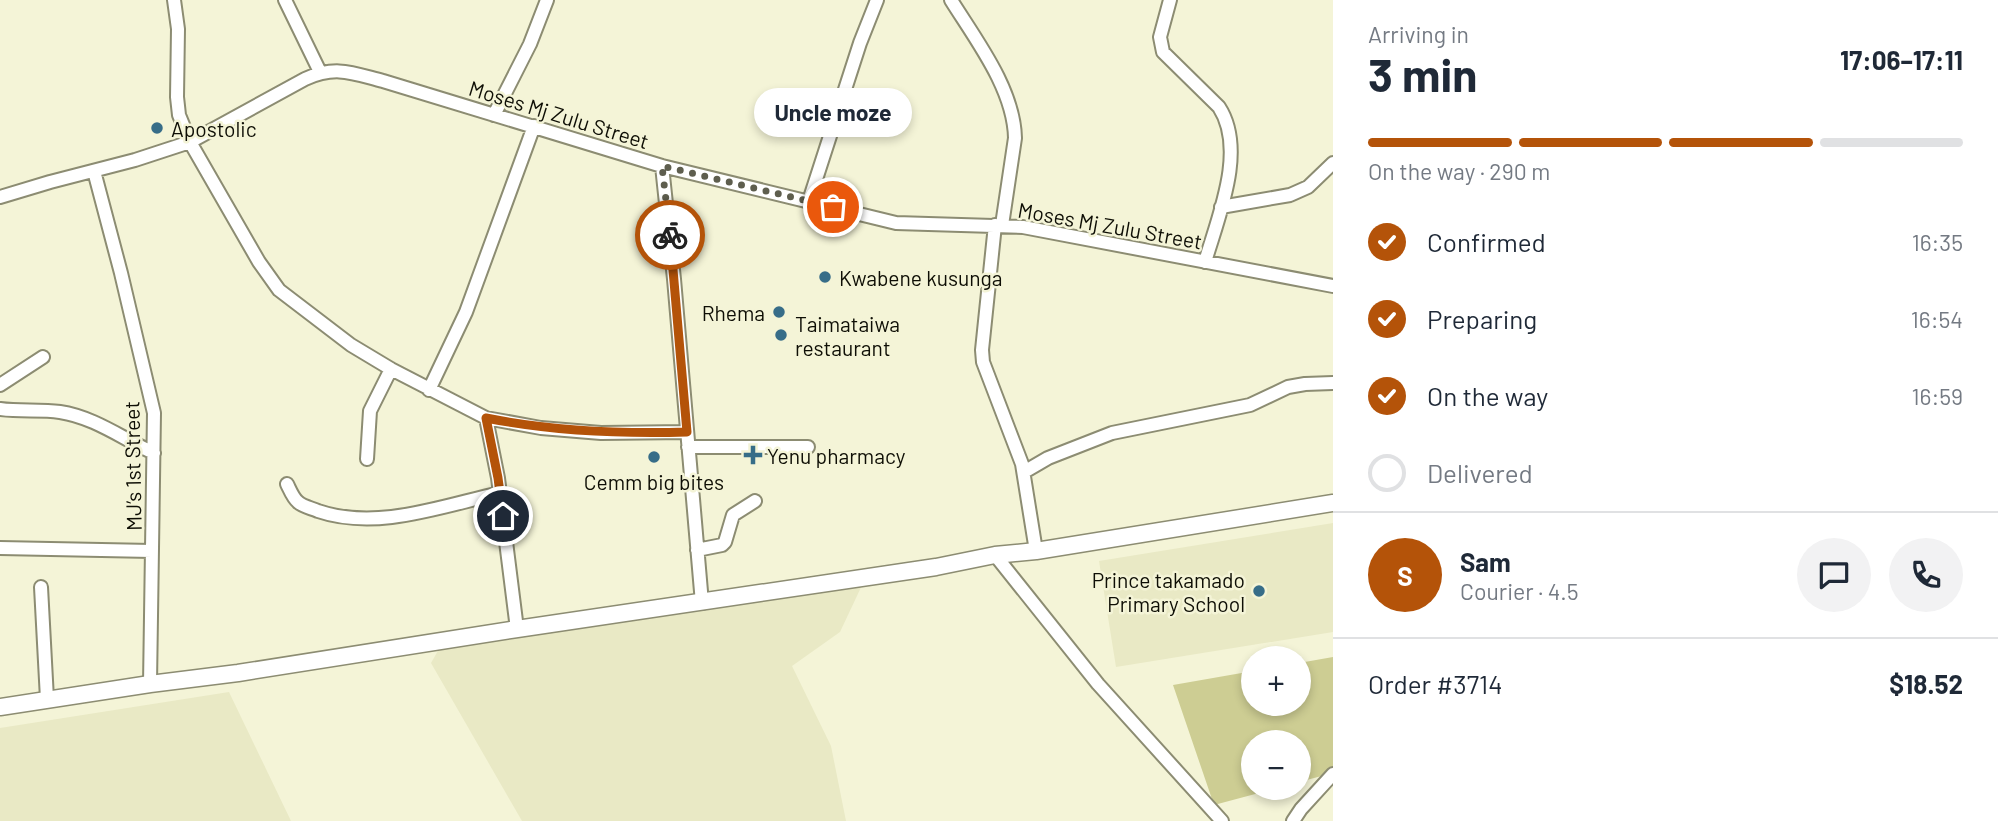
<!DOCTYPE html>
<html lang="en">
<head>
<meta charset="utf-8">
<style>
  body { margin:0; font-family:Barlow,sans-serif; background:#f2f2f3; color:#1f2937; height:100vh; display:flex; flex-direction:column; font-size:26px; white-space:nowrap }
  * { box-sizing:border-box; margin:0 }
  p { font-size:23px; color:#747a83 }
  .icon { flex:none; width:38px; height:38px; fill:none; stroke:currentColor; stroke-width:2; stroke-linecap:round; stroke-linejoin:round }
  .map { position:relative; flex:1; overflow:hidden }
  .side { display:flex; flex-direction:column; background:#fff; width:665px }
  .side>* { flex:none }
  .tools { position:absolute; left:1241px; top:646px; display:grid; gap:14px }
  .tools a { display:grid; place-items:center; width:70px; height:70px; border-radius:50%; background:#fff; box-shadow:0 4px 10px #0003; font-size:35px }
  .pin { position:absolute; display:grid; place-items:center; width:60px; height:60px; color:#fff; margin:-30px; border:4px solid #fff; border-radius:50%; box-shadow:0 2px 7px #0007 }
  .courier { position:absolute; display:grid; place-items:center; width:70px; height:70px; margin:-35px; border:5px solid #b45309; border-radius:50%; background:#fff; color:#222; box-shadow:0 2px 9px #0007 }
  .bubble { position:absolute; height:49px; border-radius:24px; background:#fff; box-shadow:0 4px 10px #0003; font-size:23px; font-weight:700; line-height:49px; text-align:center }
  .head em { font-style:normal; font-weight:700 }
  .head div { display:flex; flex-direction:column-reverse }
  .head { display:flex; align-items:center; justify-content:space-between; height:119px; padding:0 35px }
  h1 { font-size:46px; font-weight:700; line-height:52px }
  .bar { display:grid; grid-template-columns:repeat(4,1fr); gap:10px 7px; align-content:center; height:84px; padding:0 35px }
  .bar i { height:9px; border-radius:5px; background:#e0e1e3 }
  .bar .active { background:#b45309 }
  .bar p { grid-column:span 4 }
  .line { display:flex; align-items:center; gap:18px; padding:0 35px; border-top:2px solid #e0e1e3 }
  .line div { flex:1 }
  .round { display:grid; place-items:center; flex:none; width:74px; height:74px; border-radius:37px; background:#f2f2f3 }
  ol { padding:0 35px; list-style:none }
  li { display:flex; align-items:center; gap:21px; height:77px }
  li p { margin-inline-start:auto }
  li .icon { padding:7px; border-radius:50%; background:#b45309; color:#fff; stroke-width:4 }
  li:last-child { color:#747a83 }
  li i { width:38px; height:38px; border:4px solid #e0e1e3; border-radius:50% }
  main { display:flex; flex:1; min-height:0 }
  .map>svg:first-child { display:block }
</style>
</head>
<body>
<main>
<div class="map">
<svg width="1333" height="821" viewBox="0 0 1333 821">
  <rect width="100%" height="100%" fill="#f4f4d7"/>
  <path fill="#e9e9c5" d="M1333,523v109l-217,35 -17,-106z
    M864,581l-24,51 -48,34 39,80 15,75h-324l-91,-158 8,-14z
    M229,692l62,129h-291v-93z"/>
  <path fill="#cdcd93" d="M1333,657v116l-34,9 -1,-40h-45v46h25l-64,17 -41,-120 80,-14v33h45l1,-41z"/>
  <g fill="none" stroke-linecap="round" stroke-linejoin="round">
    <g stroke="#8c8c72" stroke-width="16">
      <path id="minor" d="M174,0l4,29 -1,68 2,18 11,27 69,120 20,28 72,55 40,24 95,49 55,10 60,5 86,-1
        M285,0l35,72
        M951,0c25,40 63,89 64,138l-13,87
        M1170,0l-10,37 3,15 56,55c28,43 -1,110 -14,155
        M494,115l36,-71 17,-44
        M662,166l12,113 28,324
        M94,171l27,102 33,140 -4,271
        M0,197l50,-15 85,-22 55,-18 115,-63c31,-14 47,-6 78,2l279,85 234,57 127,4 310,59
        M809,201l51,-158 17,-43
        M1221,207l69,-12 18,-8 25,-24
        M995,225l-13,125 1,12 39,102 14,87
        M0,385l43,-28
        M429,390l37,-78 68,-186
        M0,409c20,3 40,0 60,3 34,5 63,27 94,41
        M486,418l12,60 19,151
        M688,447h120
        M367,459l3,-48 21,-42
        M1024,472l24,-14 64,-25 138,-28 38,-18 17,-3 28,-1
        M287,484c3,6 6,14 11,18 5,5 14,6 20,9 59,20 124,-5 182,-18
        M0,548l152,3
        M697,550l25,-5 3,-3 8,-27 22,-14
        M995,555l103,129 124,137
        M41,587l6,112
        M1293,821l8,-12 32,-35"/>
    </g>
    <g stroke="#8c8c72" stroke-width="19">
      <path id="tertiary" d="M0,707l150,-23 88,-11 279,-44 419,-62 59,-12 41,-4 297,-48"/>
    </g>
    <use href="#minor" stroke="#fff" stroke-width="12"/>
    <use href="#tertiary" stroke="#fff" stroke-width="16"/>
  </g>
  <g fill="none" stroke-linecap="round" stroke-linejoin="round">
    <path stroke="#5e5e4e" stroke-width="7" stroke-dasharray="0 12.6" d="M670,235l-8,-69 171,41"/>
    <path stroke="#b45309" stroke-width="9" d="M503,516l-5,-38 -12,-60c66,13 133,16 201,14l-17,-197"/>
  </g>
  <g fill="#376d88" stroke="#f4f4d7" stroke-width="2.5">
    <circle cx="157" cy="128" r="7"/>
    <circle cx="825" cy="277" r="7"/>
    <circle cx="779" cy="312" r="7"/>
    <circle cx="781" cy="335" r="7"/>
    <path d="M749.5 444.5h7v7h7v7h-7v7h-7v-7h-7v-7h7z"/>
    <circle cx="654" cy="457" r="7"/>
    <circle cx="1259" cy="591" r="7"/>
  </g>
  <g text-anchor="middle" dominant-baseline="central" stroke-width="5" stroke-linejoin="round" paint-order="stroke">
    <g font-size="21" fill="#0e0e05" stroke="#f4f4d7">
      <text transform="translate(559 114) rotate(17)">Moses Mj Zulu Street</text>
      <text transform="translate(1110 225) rotate(10)">Moses Mj Zulu Street</text>
      <text transform="translate(132 466) rotate(-91)">MJ’s 1st Street</text>
    </g>
    <g font-size="21" fill="#0e0e05" stroke="#f4f4d7" text-anchor="start">
      <text x="171" y="128">Apostolic</text>
      <text x="839" y="277">Kwabene kusunga</text>
      <text x="765" y="312" text-anchor="end">Rhema</text>
      <text x="795" y="323">Taimataiwa<tspan x="795" dy="24">restaurant</tspan></text>
      <text x="767" y="455">Yenu pharmacy</text>
      <text x="654" y="481" text-anchor="middle">Cemm big bites</text>
      <text x="1245" y="579" text-anchor="end">Prince takamado<tspan x="1245" dy="24">Primary School</tspan></text>
    </g>
  </g>
</svg>
<div class="tools">
<a>+</a>
<a>−</a>
</div>
<div class="pin" style="left:833px;top:207px;background:#ea580c"><svg class="icon" aria-label="bag" viewBox="0 0 24 24"><path d="M5 8h14l-1 12H6zM9 8a3 3 0 0 1 6 0"/></svg></div>
<div class="pin" style="left:503px;top:516px;background:#1f2937"><svg class="icon" aria-label="home" viewBox="0 0 24 24"><path d="M3 11l9-7 9 7M6 9v11h12V9"/></svg></div>
<div class="courier" style="left:670px;top:235px"><svg class="icon" aria-label="bike" viewBox="0 0 24 24"><circle cx="6" cy="16" r="4"/><circle cx="18" cy="16" r="4"/><path d="M6 16l4-8h5l3 8M10 8l3 8H6M13 5h3"/></svg></div>
<div class="bubble" style="left:754px;top:88px;width:158px">Uncle moze</div>
</div>
<section class="side">
<div class="head"><div><h1>3 min</h1><p>Arriving in</p></div><em>17:06–17:11</em></div>
<div class="bar"><i class="active"></i><i class="active"></i><i class="active"></i><i></i><p>On the way · 290 m</p></div>
<ol>
<li><svg class="icon" aria-label="check" viewBox="0 0 24 24"><path d="M5 12l5 5 9-10"/></svg>Confirmed<p>16:35</p></li>
<li><svg class="icon" aria-label="check" viewBox="0 0 24 24"><path d="M5 12l5 5 9-10"/></svg>Preparing<p>16:54</p></li>
<li><svg class="icon" aria-label="check" viewBox="0 0 24 24"><path d="M5 12l5 5 9-10"/></svg>On the way<p>16:59</p></li>
<li><i></i>Delivered</li>
</ol>
<div class="line" style="height:126px"><b class="round" style="background:#b45309;color:#fff">S</b><div><b>Sam</b><p>Courier · 4.5</p></div><a class="round"><svg class="icon" aria-label="chat" viewBox="0 0 24 24"><path d="M4 5h16v11H9l-5 4z"/></svg></a><a class="round"><svg class="icon" aria-label="phone" viewBox="0 0 24 24"><path d="M5 4h4l2 5-3 2q2 4 5 5l2-3 5 2v4C11 20 4 13 5 4z"/></svg></a></div>
<div class="line" style="height:91px"><div>Order #3714</div><b>$18.52</b></div>
</section>
</main>
</body>
</html>
